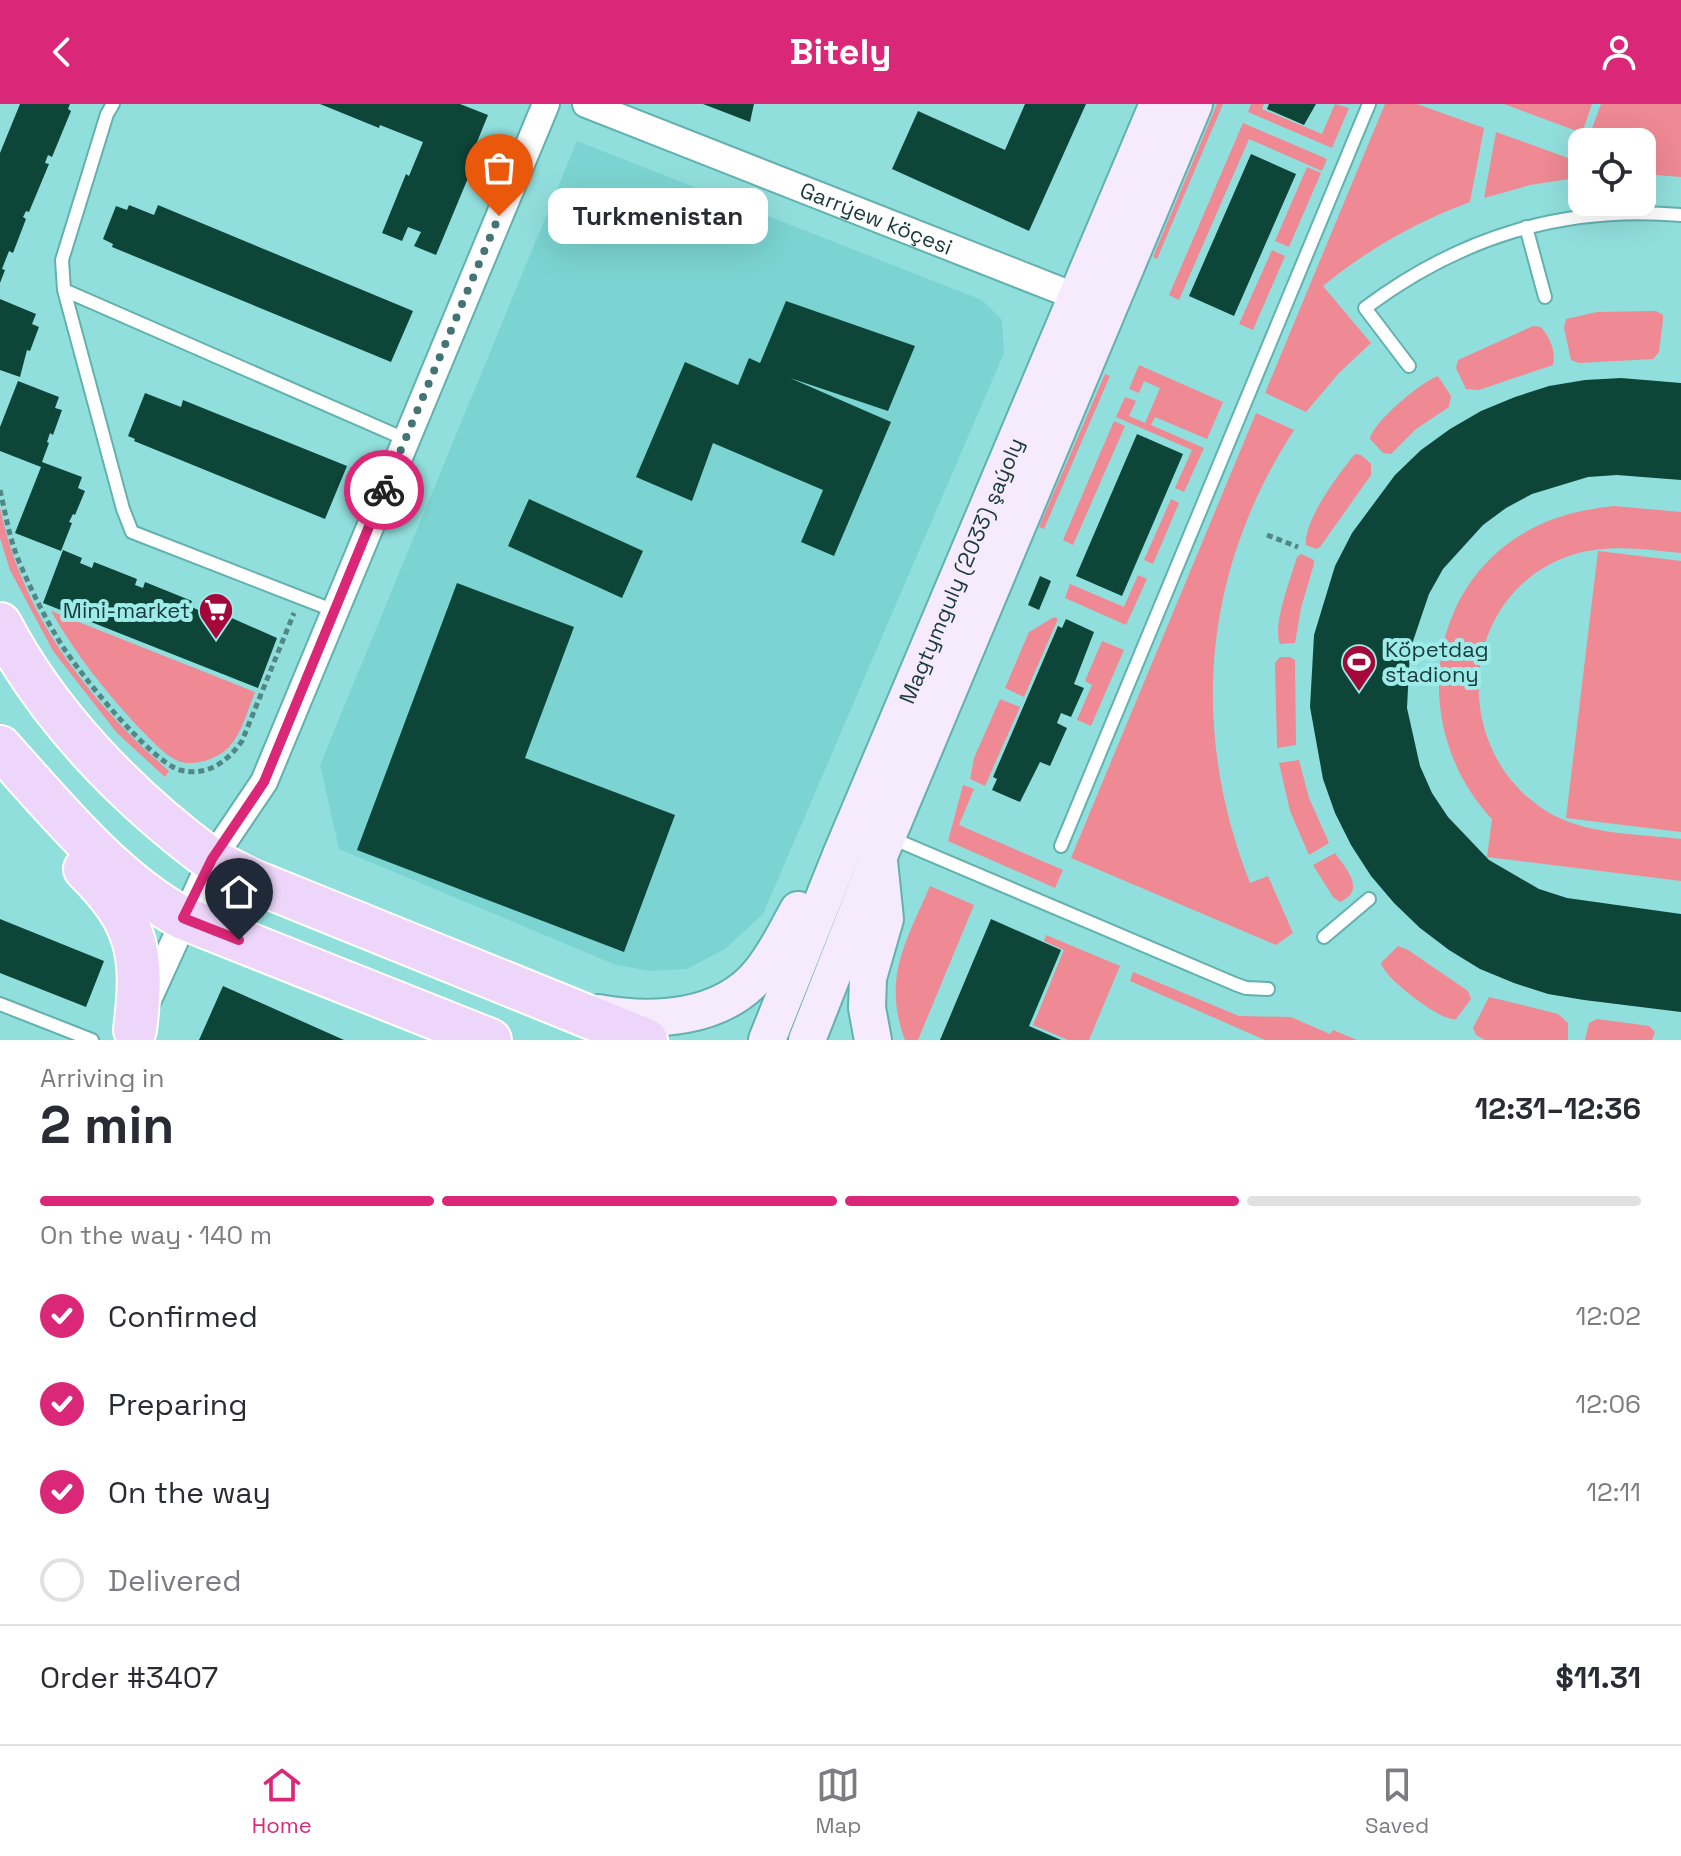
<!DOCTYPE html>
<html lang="en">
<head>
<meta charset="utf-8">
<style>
  body { margin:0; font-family:"Space Grotesk",sans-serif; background:#f7f7f7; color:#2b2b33; height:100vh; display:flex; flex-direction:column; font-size:30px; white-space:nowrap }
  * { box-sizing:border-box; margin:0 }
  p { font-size:26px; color:#7c7c81 }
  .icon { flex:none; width:44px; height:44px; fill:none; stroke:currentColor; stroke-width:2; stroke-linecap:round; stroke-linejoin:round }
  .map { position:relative; height:936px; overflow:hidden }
  .drawer { display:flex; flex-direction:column; background:#fff; flex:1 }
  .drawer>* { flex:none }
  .controls { position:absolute; left:1568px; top:24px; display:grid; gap:16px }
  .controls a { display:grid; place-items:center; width:88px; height:88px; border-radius:16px; background:#fff; box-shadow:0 8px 32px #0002; font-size:40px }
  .pin { position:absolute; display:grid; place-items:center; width:68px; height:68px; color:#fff; margin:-82px -34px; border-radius:50% 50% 50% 0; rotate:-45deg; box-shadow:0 0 8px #0007 }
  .pin .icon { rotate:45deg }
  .courier { position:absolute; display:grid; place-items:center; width:80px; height:80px; margin:-40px; border:6px solid #db2777; border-radius:50%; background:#fff; color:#222; box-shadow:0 2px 10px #0007 }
  .bubble { position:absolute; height:56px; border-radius:16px; background:#fff; box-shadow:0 8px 32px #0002; font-size:26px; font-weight:600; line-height:56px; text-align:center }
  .overview em { font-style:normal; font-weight:600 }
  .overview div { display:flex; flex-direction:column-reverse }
  .overview { display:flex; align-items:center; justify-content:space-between; height:136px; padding:0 40px }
  h1 { font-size:52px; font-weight:600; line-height:60px }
  .bar { display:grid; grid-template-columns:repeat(4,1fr); gap:12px 8px; align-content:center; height:96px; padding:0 40px }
  .bar i { height:10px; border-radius:6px; background:#e1e1e2 }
  .bar .active { background:#db2777 }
  .bar p { grid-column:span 4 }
  .line { display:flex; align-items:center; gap:20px; padding:0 40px; border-top:2px solid #e1e1e2 }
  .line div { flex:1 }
  ol { padding:0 40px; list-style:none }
  li { display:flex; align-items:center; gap:24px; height:88px }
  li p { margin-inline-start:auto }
  li .icon { padding:8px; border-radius:50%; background:#db2777; color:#fff; stroke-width:4 }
  li:last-child { color:#7c7c81 }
  li i { width:44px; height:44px; border:4px solid #e1e1e2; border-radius:50% }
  header { display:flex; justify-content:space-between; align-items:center; height:104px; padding:0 40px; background:#db2777; color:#fff; font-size:36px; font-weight:600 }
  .menu { display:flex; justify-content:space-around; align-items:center; height:112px; border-top:2px solid #e1e1e2; background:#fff; font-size:22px; color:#7c7c81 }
  .menu a { display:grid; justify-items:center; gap:4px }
  .menu .active { color:#db2777 }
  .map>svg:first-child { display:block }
</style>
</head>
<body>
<header><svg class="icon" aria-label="back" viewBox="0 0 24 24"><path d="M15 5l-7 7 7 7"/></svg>Bitely<svg class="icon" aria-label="person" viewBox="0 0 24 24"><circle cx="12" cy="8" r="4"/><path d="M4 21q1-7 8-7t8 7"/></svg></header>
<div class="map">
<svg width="1681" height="936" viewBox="0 0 1681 936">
  <rect width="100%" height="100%" fill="#91dfdd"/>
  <path fill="#7bd4d1" d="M577,37l405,159 20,20 2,33 -241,561 -38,35 -38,20 -36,2 -35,-6 -277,-116 -19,-84z"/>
  <path fill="#ef8994" d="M1217,0h6l-66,155 -4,-2z
    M1251,0h13l-2,5 60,25 13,-30 14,4 -17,40 -84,-36z
    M1385,0h32l67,24 -14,74c-54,20 -102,47 -147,84l48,57 -32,30 -33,39 -41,-19z
    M1504,0h88l-10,29z
    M1601,0h80v73l-39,-3v-32h-55z
    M1243,19l84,36 -5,12 -73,-32 -70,161 -10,-5z
    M1496,28l83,30 3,-6v21l-52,8 -46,13z
    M1307,63l14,6 -32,74 -14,-6z
    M1272,146l13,6 -32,74 -14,-6z
    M1656,207l7,4v5l-4,32 -6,7 -74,4 -8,-3 -7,-32 2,-9 31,-7z
    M1533,222l8,1c9,10 15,25 12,38l-74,25 -13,-1 -10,-21 2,-8z
    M1139,261l84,37 -16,37 -52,-22 -4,8 53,23 -20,44 -9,-4 17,-38 -76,-33 9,-20 11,4 -7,15 16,7 15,-35 -16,-7 -5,12 -10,-4z
    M1105,270l5,2 -66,153 -5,-2z
    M1438,272l13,20 -2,11 -33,22 -25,25 -8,-1 -13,-14c3,-17 51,-57 68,-63z
    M1256,309l38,17c-91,141 -105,297 -44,453l18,-7 25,57 -17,12 -205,-87z
    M1114,317l11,5 -52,119 -10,-5z
    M1355,350l6,1 10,9v11l-51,72 -4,2 -10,-4c-3,-24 34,-73 49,-91z
    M1171,395l8,4 -26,61 -9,-4z
    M1614,402l67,6v41c-39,-4 -77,-10 -115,4 -113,43 -116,204 -11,259 38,19 85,18 126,23v42l-194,-24 5,-38c-83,-88 -69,-238 45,-293 25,-12 50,-17 77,-20z
    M0,403c22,108 88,193 169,264l-4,6 -48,-44 -64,-82 -43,-81 -10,-32z
    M1598,447l83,10v271l-115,-14z
    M1301,450l13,6v4l-13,44 -6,35 -15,1c-8,-19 11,-66 17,-87z
    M1138,471l9,4 -21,46 -61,-27 5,-14 54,23z
    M51,507l204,81c-7,17 -13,41 -26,55 -11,12 -36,20 -51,14 -14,-6 -27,-22 -38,-32 -34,-37 -64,-74 -89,-118z
    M1054,513l4,2 -34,78 -19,-9 24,-56z
    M1102,537l22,9 -33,76 -14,-6 15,-35 -7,-4z
    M1280,553h10l5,3 1,85 -19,3 -2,-85z
    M1000,595l20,8 -35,79 -15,-7 4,-21z
    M1299,656l10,38 20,45 -20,12 -19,-44 -11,-48z
    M963,681l11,4 -15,36 104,45 -8,18 -107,-47z
    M1335,749c11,16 32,37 5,49l-7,-5 -20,-32z
    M930,782l44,19 -56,135h-13c-23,-62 1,-98 25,-154z
    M1046,831l74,31 -31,74h-21l-35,-15 31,-75 -20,-9z
    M1398,842l10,4 60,41 3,8 -15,20c-15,3 -72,-41 -75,-56z
    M1133,868l106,44 52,1 39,17 3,-4 24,10h-92l-135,-59z
    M1489,893l69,17 10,9v17h-83l-9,-5 -3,-7z
    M1597,915l52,7 6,6 -3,8h-67l4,-17z"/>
  <path fill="#0d4639" d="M20,0h50l-2,5 3,2 -19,46 -4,-2 -3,8 4,1 -20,48 -3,-1 -3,6 3,2 -13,34 -4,-2 -7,18 3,1 -5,13v-130z
    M320,0h140l28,11 -20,49 5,2 -37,89 -22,-9 7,-14 -13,-5 -6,14 -20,-8 24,-59 3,2 14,-34 -43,-17 -1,3z
    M703,0h51l-4,18z
    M1025,0h61l-57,127 -137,-62 26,-58 87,39z
    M1269,0h47l-12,21 -37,-16z
    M1251,50l45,20 -62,142 -45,-20z
    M129,101l25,10 4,-10 255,106 -22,51 -279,-115 1,-3 -10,-5 13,-33 11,4z
    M0,195l36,15 -4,10 7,3 -9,24 -3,-1 -7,27 -20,-7z
    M786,197l129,45 -27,65 -98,-33 101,44 -57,134 -33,-14 22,-52 -110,-47 -21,58 -56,-24 49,-115 53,23 11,-27 11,5z
    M1621,274l60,5v97l-64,-5 -29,2 -56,17 -26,14 -23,17 -40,44 -14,25 -19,56 -3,58 13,58 12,27 16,24 41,43 50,29 28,9 114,16v98l-97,-12 -36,-6 -34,-11 -34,-14 -31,-19 -29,-22 -26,-25 -23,-27 -20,-31 -16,-32 -12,-34 -13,-72 4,-72 21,-69 17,-33 43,-58 26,-25 29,-21 31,-18 34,-14 34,-11 36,-6z
    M18,277l41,16 -4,11 7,2 -9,25 -3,-2 -3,9 2,1 -7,19 40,15 -4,11 7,3 -10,24 -2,-1 -4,8 3,1 -11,28 -46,-18 26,-66 -41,-16v-24z
    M145,289l36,14 2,-7 164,66 -22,53 -191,-78 1,-2 -7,-3z
    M1137,330l46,20 -61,142 -46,-20z
    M529,395l114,52 -21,47 -114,-52z
    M63,446l19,8 -2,5 12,5 2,-6 43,17 -2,6 8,3 2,-6 47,19 -2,5 8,4 2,-6 77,34 -19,50 -215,-85z
    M1040,472l11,5 -12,29 -11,-5z
    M457,479l117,44 -49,131 150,57 -51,137 -267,-102z
    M1066,515l28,13 -20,52 10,4 -13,29 -10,-4 -4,10 10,5 -17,38 -10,-4 -20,40 -28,-12 5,-11 -4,-2 65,-151 4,2z
    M0,815l104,42 -18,46 -86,-34z
    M991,815l70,31 -32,76 32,14h-121z
    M223,882l121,54h-145z"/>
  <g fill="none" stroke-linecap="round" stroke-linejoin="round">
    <g stroke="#63b1af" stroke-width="16">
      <path id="lane" d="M113,0l-6,10 -45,146 2,30 59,219 9,23 203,79
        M1526,123l19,70
        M64,186l341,149
        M1409,262l-44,-58c95,-71 198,-103 316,-93
        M889,733l346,147 11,4 22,1
        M1061,742l308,-742
        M1324,833l45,-38
        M0,900l92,36"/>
    </g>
    <g stroke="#63b1af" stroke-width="30">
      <g id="street">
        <path id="s1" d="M586,0l491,193"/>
        <path d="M145,902l67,-147 52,-77 282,-678"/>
      </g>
    </g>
    <g stroke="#63b1af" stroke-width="40">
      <g id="secondary">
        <path d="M598,909c54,10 124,7 162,-40 16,-19 26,-41 38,-63"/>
        <path id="s2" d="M767,936l74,-185 317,-751"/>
        <path d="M807,936l72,-184 315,-752"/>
        <path d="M873,936l-6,-32 1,-30 17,-59 -6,-58"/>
      </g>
    </g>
    <g stroke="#fff" stroke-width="46">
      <path id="primary" d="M0,520c48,92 126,172 209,234 13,9 30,16 44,23l393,159
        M0,643c53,59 114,134 183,171l307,122
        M85,765c55,54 59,88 50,161"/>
    </g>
    <path stroke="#518785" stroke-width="5" stroke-dasharray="6 4" stroke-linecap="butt" d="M0,386c6,26 10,52 21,76 12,28 26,56 42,81 18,28 87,114 117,123 27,7 47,-8 62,-29l52,-128
      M1267,431l31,12"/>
    <use href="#lane" stroke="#fff" stroke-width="12"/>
    <use href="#street" stroke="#fff" stroke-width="26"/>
    <use href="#secondary" stroke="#f6eafd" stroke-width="36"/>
    <use href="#primary" stroke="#edd6fa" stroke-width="42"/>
  </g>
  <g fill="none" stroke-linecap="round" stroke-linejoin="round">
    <path stroke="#447473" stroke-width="8" stroke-dasharray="0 14.4" d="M384,386l115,-274"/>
    <path stroke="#db2777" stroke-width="10" d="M239,836l-56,-22 29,-59 52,-77 120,-292"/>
  </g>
  <defs>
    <g id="supermarket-pin" transform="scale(1.8)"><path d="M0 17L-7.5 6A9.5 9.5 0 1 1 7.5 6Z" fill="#a4083a" stroke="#9eecea"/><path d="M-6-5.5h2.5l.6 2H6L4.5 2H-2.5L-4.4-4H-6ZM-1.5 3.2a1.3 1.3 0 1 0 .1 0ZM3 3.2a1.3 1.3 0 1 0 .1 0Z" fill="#fff"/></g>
    <g id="stadium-pin" transform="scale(1.8)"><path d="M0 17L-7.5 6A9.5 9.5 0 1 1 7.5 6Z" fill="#a4083a" stroke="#9eecea"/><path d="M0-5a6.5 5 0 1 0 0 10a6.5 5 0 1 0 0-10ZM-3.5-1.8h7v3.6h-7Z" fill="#fff"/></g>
  </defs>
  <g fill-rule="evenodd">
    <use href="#supermarket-pin" x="216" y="506"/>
    <use href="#stadium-pin" x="1359" y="558"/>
  </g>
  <g text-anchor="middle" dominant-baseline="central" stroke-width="8" stroke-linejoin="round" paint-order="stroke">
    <g font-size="22" fill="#1a3b3a" stroke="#9eecea">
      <text stroke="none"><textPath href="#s1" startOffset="312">Garrýew köçesi</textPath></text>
      <text stroke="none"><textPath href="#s2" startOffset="508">Magtymguly (2033) şaýoly</textPath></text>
    </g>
    <g font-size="22" fill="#1a3b3a" stroke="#9eecea" text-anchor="end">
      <text x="190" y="506">Mini-market</text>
      <text x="1385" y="545" text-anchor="start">Köpetdag<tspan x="1385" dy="25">stadiony</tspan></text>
    </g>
  </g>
</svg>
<div class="controls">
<a><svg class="icon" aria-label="locate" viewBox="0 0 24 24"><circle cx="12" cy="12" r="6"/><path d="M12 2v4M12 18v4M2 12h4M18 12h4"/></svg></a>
</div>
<div class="pin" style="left:499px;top:112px;background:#ea580c"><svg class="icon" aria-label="bag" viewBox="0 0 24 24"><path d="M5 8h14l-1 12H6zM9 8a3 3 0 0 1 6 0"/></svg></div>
<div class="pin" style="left:239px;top:836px;background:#1f2937"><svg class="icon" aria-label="home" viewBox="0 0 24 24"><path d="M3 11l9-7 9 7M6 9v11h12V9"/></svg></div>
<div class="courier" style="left:384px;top:386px"><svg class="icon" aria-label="bike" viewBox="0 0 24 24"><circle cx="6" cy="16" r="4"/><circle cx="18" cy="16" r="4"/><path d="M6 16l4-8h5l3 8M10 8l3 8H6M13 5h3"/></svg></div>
<div class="bubble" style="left:548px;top:84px;width:220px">Turkmenistan</div>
</div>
<section class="drawer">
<div class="overview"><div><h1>2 min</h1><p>Arriving in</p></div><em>12:31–12:36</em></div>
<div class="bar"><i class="active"></i><i class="active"></i><i class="active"></i><i></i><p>On the way · 140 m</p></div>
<ol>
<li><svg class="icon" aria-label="check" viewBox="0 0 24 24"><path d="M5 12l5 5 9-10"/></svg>Confirmed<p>12:02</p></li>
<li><svg class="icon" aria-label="check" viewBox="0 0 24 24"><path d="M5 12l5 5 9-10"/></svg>Preparing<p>12:06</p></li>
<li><svg class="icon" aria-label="check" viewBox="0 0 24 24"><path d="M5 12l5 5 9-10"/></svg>On the way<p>12:11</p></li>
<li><i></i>Delivered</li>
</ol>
<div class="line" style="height:104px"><div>Order #3407</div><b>$11.31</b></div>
</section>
<nav class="menu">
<a class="active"><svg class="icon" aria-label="home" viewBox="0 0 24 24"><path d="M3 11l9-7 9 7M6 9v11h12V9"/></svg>Home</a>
<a><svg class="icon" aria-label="map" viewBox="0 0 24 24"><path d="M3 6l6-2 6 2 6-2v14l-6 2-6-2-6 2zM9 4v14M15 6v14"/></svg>Map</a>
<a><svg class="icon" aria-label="saved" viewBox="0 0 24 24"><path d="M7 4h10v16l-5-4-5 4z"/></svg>Saved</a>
</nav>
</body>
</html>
